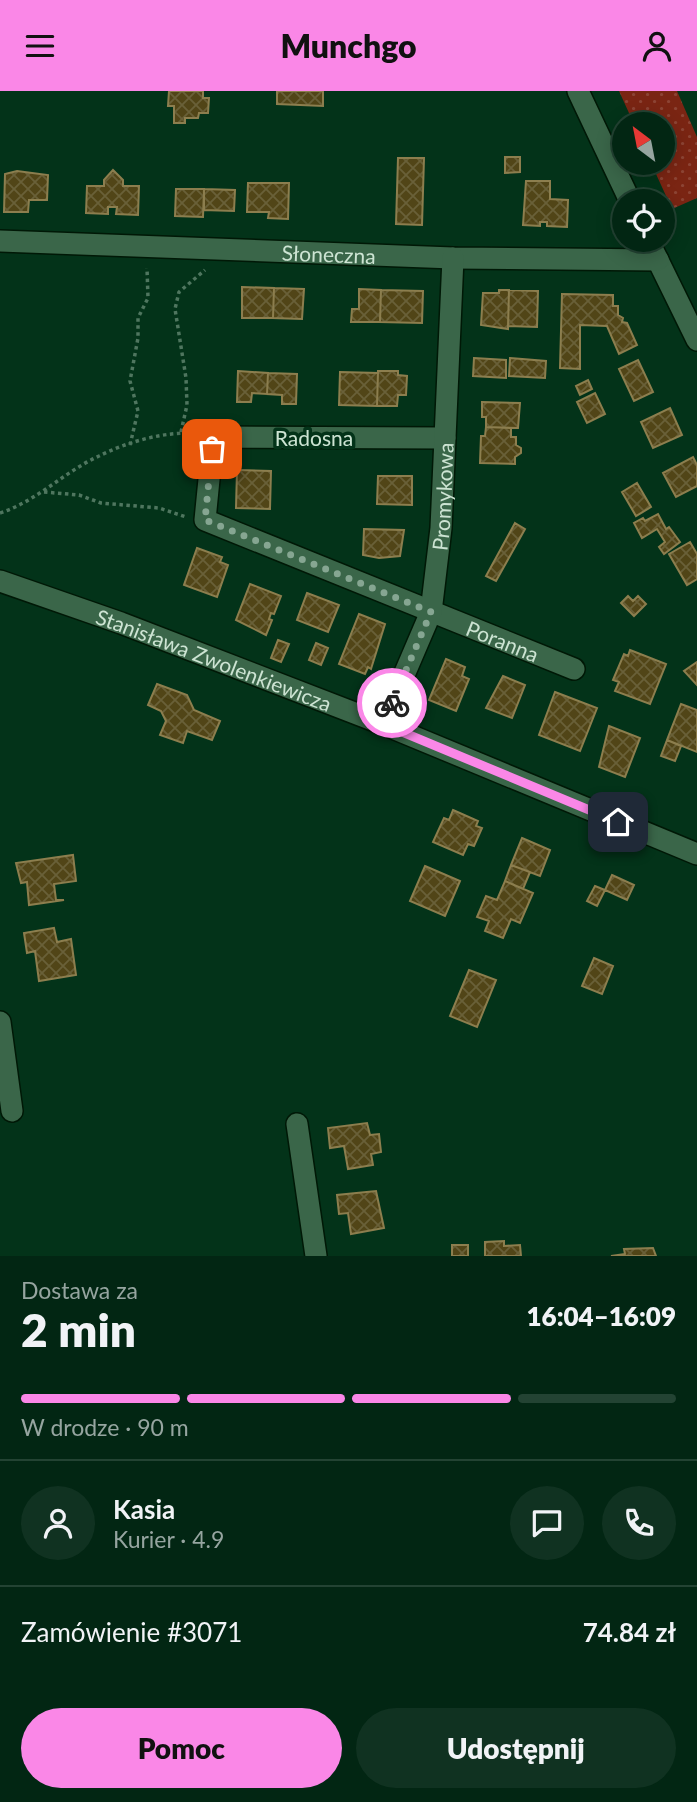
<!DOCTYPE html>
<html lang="pl">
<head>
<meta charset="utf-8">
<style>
  body { margin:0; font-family:Lato,sans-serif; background:#103221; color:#f1f3f6; height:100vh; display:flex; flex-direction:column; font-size:26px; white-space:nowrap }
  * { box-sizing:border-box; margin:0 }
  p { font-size:23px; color:#96a5a0 }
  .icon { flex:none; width:38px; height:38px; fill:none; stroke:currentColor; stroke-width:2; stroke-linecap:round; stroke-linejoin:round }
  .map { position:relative; height:1165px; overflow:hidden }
  .drawer { display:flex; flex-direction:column; background:#022613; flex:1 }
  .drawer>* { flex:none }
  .needle { width:46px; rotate:328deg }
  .fabs { position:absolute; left:612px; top:21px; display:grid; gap:14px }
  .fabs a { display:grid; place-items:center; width:63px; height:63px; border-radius:50%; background:#022613; box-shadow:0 4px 18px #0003,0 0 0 2px #234333; font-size:35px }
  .pin { position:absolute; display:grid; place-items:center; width:60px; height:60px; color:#fff; margin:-30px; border-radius:14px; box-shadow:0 4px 10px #0006 }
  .courier { position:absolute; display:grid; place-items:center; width:70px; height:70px; margin:-35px; border:5px solid #fa87e7; border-radius:50%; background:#fff; color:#222; box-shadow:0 2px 9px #0007 }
  .overview em { font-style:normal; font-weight:800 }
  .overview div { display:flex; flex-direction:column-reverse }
  .overview { display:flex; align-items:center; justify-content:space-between; height:119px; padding:0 21px }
  h1 { font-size:46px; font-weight:800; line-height:52px }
  .bar { display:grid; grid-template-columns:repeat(4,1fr); gap:10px 7px; align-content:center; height:84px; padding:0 21px }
  .bar i { height:9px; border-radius:5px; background:#234333 }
  .bar .current { background:#fa87e7 }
  .bar p { grid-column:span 4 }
  .line { display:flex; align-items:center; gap:18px; padding:0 21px; border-top:2px solid #234333 }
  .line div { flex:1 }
  .round { display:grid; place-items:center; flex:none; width:74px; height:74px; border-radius:37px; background:#103221 }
  .primary-button { display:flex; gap:14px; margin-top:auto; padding:14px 21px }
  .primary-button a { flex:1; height:80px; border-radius:42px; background:#fa87e7; color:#111; font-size:28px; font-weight:800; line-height:80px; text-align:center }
  .primary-button a+a { background:#103221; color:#f1f3f6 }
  header { display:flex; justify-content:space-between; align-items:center; height:91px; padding:0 21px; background:#fa87e7; color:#111; font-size:32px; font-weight:800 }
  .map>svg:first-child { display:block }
</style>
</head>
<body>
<header><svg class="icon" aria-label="menu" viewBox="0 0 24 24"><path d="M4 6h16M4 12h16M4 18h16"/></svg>Munchgo<svg class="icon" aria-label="person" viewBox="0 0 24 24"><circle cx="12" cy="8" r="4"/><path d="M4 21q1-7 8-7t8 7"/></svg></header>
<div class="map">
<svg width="697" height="1165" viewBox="0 0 697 1165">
  <defs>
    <pattern id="grass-dots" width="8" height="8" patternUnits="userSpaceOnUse" patternTransform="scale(1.75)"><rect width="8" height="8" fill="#7a2513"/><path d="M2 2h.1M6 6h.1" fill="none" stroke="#8c4434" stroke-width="1.8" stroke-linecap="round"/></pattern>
    <pattern id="building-cross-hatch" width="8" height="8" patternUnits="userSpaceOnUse" patternTransform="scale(1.75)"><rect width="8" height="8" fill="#514517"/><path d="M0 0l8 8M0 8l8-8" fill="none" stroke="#696038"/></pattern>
  </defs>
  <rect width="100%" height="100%" fill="#033319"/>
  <path fill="url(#grass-dots)" d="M619,0h58l20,46v61l-25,11 -21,-46h12v-39h-29z"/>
  <path fill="url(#building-cross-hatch)" stroke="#8c7e4e" stroke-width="2" d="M169,0h34v7h6l-1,15h-9l-1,5h-13v5h-11v-17h-6z
    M277,0h46v15l-46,-2z
    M505,66h15v15l-15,1z
    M398,67h26l-2,67 -26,-1z
    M113,79l10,10v6h16l-1,29 -22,-1 1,-7h-9v7l-22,-1 1,-27h17v-6z
    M17,80l31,4 -1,25h-18l-1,12h-24l1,-38z
    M526,90h24v18l18,1 -1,27 -20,-1v-4h-7v4l-17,-1z
    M248,92h41l-1,36 -20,-1 1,-6h-22z
    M176,98h28l-1,28 -28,-1z
    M204,98l31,1 -1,21 -30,-1z
    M242,196l32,1 -1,30h-31z
    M274,197l30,1 -2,30 -29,-1z
    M359,198l22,1 -1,32h-29l1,-13h7z
    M381,199l42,1 -1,32 -42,-1z
    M499,199h10l-1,39 -27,-4 2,-32h16z
    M509,199l29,1 -1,36 -29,-1z
    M562,203l51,1v11h5v9l5,3 -1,4 5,1 10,22 -18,9 -12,-28 -27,-1v44l-20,-1z
    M474,267l32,2v18l-33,-2z
    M510,267l36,3 -1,17 -36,-2z
    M638,269l15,32 -19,9 -15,-32z
    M238,280l30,2 -1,21 -15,-1 -1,9h-14z
    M378,280h20v4l9,1 -1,19h-8l-1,11h-20z
    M340,281l38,1 -1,33 -38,-1z
    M268,282l29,1 -1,30h-14v-9l-15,-1z
    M588,289l4,9 -12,6 -4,-9z
    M595,302l10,21 -18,9 -10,-21z
    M482,311l38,1 -2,25 -32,-1v-10h-4z
    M670,317l12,27 -29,13 -12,-26z
    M486,336l25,1v9h5v8l5,3v5l-6,4v7l-35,-1 1,-27h4z
    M693,366l4,8v21l-21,11 -13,-24z
    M237,379l34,1 -1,38 -34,-1z
    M378,385h34v29l-35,-1z
    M637,392l14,24 -15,9 -14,-24z
    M658,423l8,15 3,-2 11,15 -16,12 -5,-7 6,-5 -8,-13 -15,9 -8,-15 9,-5 2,3z
    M515,432l10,6 -29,52 -10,-5z
    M364,438l40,1 -4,26 -21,2 -16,-3z
    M690,451l7,12v25l-10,6 -18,-31z
    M197,457l25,9 -2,5 8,3 -11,32 -33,-12z
    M250,493l31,12 -7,18 -3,-1 -2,6 3,1 -6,15 -30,-15z
    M307,502l32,12 -11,27 -31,-12z
    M628,505l5,5 5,-5 8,8 -12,12 -13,-13z
    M359,523l26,10 -14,45 -3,-2 -3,7 -26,-10z
    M278,549l11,4 -8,18 -10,-4z
    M316,552l12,5 -7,17 -12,-5z
    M630,559l36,14 -16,40 -35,-13 4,-9 -6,-2 11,-26 4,2z
    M446,568l19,8 -3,9 7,3 -13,32 -27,-11z
    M697,571v23l-13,-14z
    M503,585l22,9 -13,33 -26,-10z
    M157,593l30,11 7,15 26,11 -8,19 -25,-9 -4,12 -23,-8 6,-14 -5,-10 -13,-6z
    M555,601l42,16 -17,43 -41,-16z
    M681,613l16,6v42l-30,-12z
    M609,635l31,12 -15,39 -26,-10z
    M667,649l14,6 -6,15 -14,-5z
    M453,719l25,11 -2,5 6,2 -8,18 -6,-2 -5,11 -30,-13 11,-24 5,2z
    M522,747l28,12 -10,26 -29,-11z
    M73,764l3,26 -22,3 2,16h8l-35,5 -2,-23 -6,1 -5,-20z
    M511,774l19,7 -7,17 -18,-8z
    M425,775l35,15 -15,35 -35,-15z
    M612,784l22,10 -7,15 -22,-10z
    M505,790l28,12 -13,30 -9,-4 -8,19 -18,-7 4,-10 -12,-4 9,-21 11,4z
    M595,795l10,4 -8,16 -10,-5z
    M54,837l3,14 14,-3 5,36 -37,6 -4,-30 -8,2 -3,-20z
    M594,867l19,8 -11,28 -20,-8z
    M469,879l27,10 -19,47 -27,-11z
    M367,1032l3,12 9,-1 2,18 -10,2 2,11 -25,4 -4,-23 -14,2 -2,-20z
    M376,1100l8,37 -33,6 -3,-21 -9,1 -2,-19z
    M504,1150v5l16,-1 1,11h-36v-14z
    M452,1154h16v11h-16z
    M653,1157l3,8h-45l14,-2 -1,-5z"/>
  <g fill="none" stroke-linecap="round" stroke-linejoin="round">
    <g stroke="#001806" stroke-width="24">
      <g id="minor">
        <path d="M578,0l52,110"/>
        <path d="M648,149l49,100"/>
        <path id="s1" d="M0,150l453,17 205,2"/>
        <path id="s2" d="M445,347l-225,-1 -8,12 -7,71 369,149"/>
        <path id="s3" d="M0,490l121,42 262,101 314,130"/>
        <path id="s4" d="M383,633l48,-112 10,-84 12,-270"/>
        <path d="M0,931l12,89"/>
        <path d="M297,1033l19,132"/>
      </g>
    </g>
    <path stroke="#4f765f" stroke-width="3.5" stroke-dasharray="3.5 3.5" stroke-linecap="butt" d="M181,341l6,-27 -1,-27 -11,-69 4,-17 26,-22
      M130,354l8,-34 -8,-30 8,-43v-20l10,-20 -1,-30
      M44,401l35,3 22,8 58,5 27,9
      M0,422c37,-12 64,-41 99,-57 28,-14 68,-26 100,-22"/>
    <use href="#minor" stroke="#3a6649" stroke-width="21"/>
  </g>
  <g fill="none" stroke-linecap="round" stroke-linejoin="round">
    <path stroke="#86a692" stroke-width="7" stroke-dasharray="0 12.6" d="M212,358l-7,71 226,92 -39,91"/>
    <path stroke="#fa87e7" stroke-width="9" d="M392,612l-9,21 235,98"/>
  </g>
  <g text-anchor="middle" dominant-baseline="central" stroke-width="7" stroke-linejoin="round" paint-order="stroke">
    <g font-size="21" fill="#cde4d3" stroke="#033319">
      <text stroke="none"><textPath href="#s1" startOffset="329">Słoneczna</textPath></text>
      <text x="314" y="346">Radosna</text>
      <text stroke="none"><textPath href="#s4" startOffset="238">Promykowa</textPath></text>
      <text stroke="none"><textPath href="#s2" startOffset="632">Poranna</textPath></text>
      <text stroke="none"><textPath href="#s3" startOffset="228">Stanisława Zwolenkiewicza</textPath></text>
    </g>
  </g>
</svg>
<div class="fabs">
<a><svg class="needle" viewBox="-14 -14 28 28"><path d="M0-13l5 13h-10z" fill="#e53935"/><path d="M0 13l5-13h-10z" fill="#96a5a0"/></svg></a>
<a><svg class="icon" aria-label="locate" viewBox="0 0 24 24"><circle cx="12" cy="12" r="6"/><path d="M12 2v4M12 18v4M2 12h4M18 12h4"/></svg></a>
</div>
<div class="pin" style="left:212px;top:358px;background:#ea580c"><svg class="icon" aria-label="bag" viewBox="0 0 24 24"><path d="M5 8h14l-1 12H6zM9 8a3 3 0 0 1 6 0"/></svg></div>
<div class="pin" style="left:618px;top:731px;background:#1f2937"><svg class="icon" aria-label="home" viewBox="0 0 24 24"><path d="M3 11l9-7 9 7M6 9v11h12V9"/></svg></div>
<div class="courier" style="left:392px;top:612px"><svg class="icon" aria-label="bike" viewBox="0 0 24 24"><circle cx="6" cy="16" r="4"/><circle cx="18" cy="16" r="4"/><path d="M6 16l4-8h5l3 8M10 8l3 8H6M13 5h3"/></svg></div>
</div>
<section class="drawer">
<div class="overview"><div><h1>2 min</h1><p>Dostawa za</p></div><em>16:04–16:09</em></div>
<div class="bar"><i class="current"></i><i class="current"></i><i class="current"></i><i></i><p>W drodze · 90 m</p></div>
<div class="line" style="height:126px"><a class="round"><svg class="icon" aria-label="person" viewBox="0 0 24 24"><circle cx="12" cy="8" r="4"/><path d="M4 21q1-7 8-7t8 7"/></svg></a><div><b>Kasia</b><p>Kurier · 4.9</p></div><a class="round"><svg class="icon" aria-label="chat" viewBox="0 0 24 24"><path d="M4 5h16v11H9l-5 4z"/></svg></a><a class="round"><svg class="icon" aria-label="phone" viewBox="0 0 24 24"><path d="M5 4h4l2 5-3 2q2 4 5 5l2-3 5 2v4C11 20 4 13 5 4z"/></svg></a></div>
<div class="line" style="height:91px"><div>Zamówienie #3071</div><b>74.84 zł</b></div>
<div class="primary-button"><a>Pomoc</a><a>Udostępnij</a></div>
</section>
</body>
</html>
